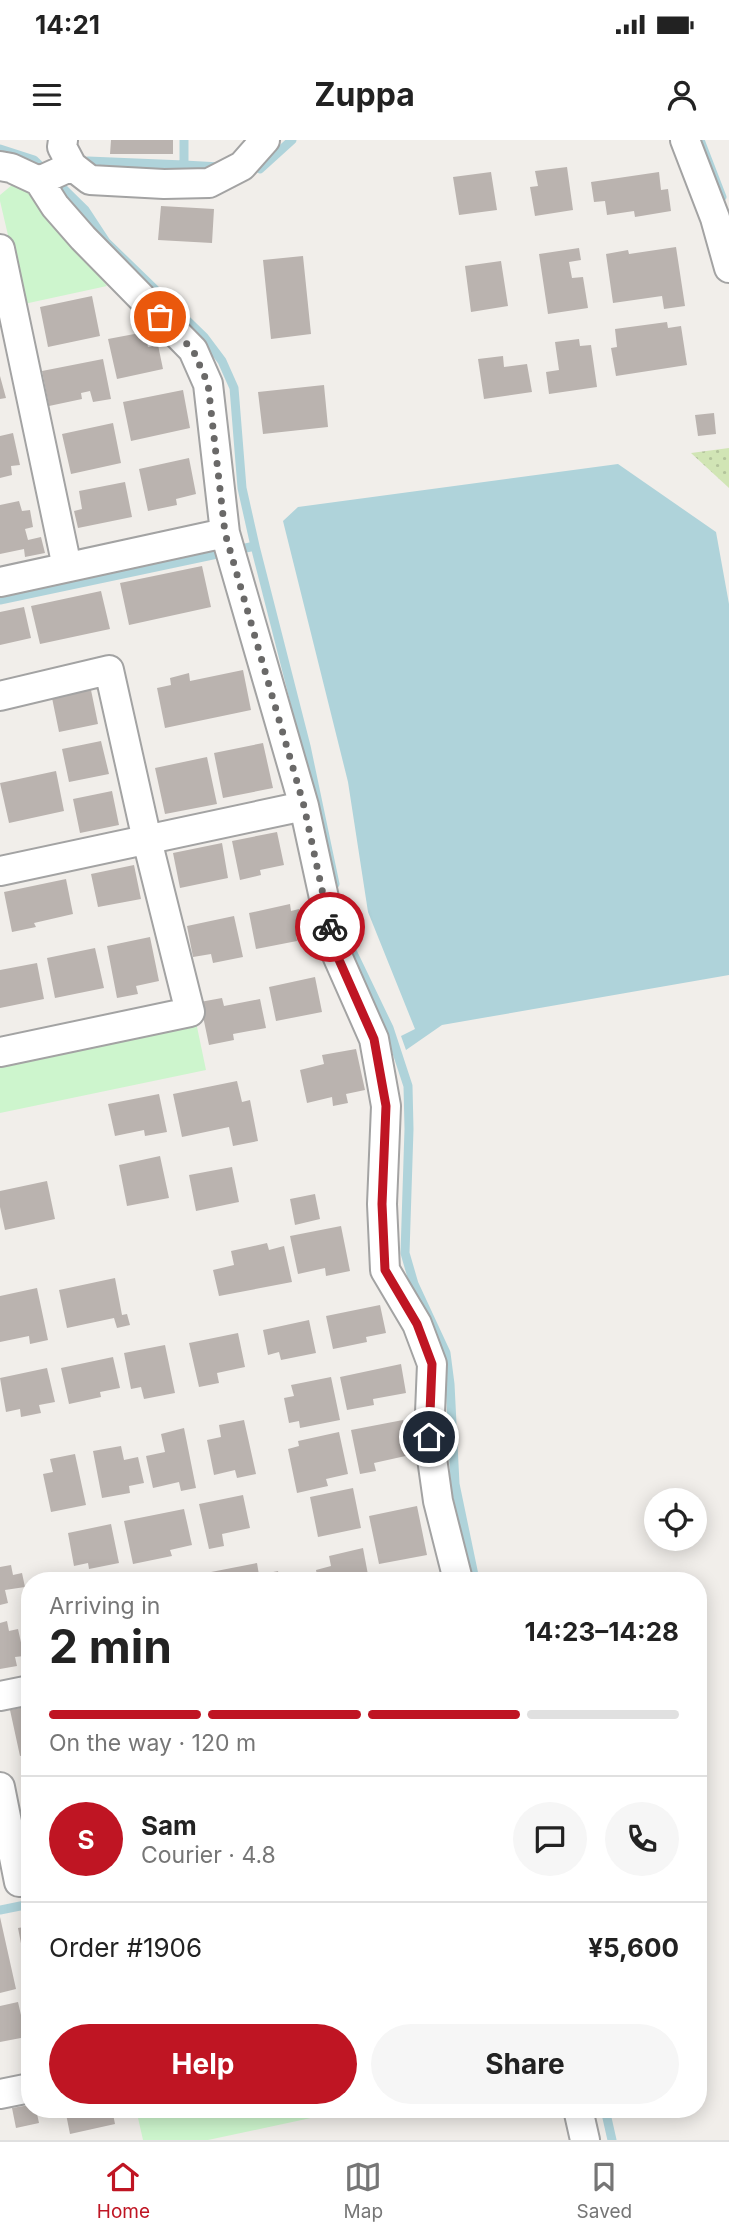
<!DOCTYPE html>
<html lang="en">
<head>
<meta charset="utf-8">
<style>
  body { margin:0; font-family:Inter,sans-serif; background:#f6f6f6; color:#222; height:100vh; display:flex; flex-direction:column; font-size:26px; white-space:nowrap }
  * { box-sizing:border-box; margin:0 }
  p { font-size:23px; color:#767676 }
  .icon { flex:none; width:38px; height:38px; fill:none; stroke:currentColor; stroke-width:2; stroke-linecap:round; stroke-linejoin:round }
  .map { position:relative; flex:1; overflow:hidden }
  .drawer { position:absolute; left:21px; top:1432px; width:686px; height:546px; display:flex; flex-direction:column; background:#fff; border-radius:28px; box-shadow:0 4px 18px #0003 }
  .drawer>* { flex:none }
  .buttons { position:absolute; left:644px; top:1348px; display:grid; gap:14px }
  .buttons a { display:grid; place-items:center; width:63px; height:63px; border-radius:50%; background:#fff; box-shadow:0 4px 18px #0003; font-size:35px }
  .pin { position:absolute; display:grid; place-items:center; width:60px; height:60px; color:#fff; margin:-30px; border:4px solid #fff; border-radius:50%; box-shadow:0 2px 7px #0007 }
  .courier { position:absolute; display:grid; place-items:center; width:70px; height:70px; margin:-35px; border:5px solid #bf1523; border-radius:50%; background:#fff; color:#222; box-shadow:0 2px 9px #0007 }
  .overview em { font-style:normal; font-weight:700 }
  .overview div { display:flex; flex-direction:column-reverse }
  .overview { display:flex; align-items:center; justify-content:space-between; height:119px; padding:0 28px }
  h1 { font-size:46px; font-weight:700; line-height:52px }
  .bar { display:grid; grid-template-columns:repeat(4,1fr); gap:10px 7px; align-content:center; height:84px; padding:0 28px }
  .bar i { height:9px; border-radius:5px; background:#e0e0e0 }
  .bar .selected { background:#bf1523 }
  .bar p { grid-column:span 4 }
  .line { display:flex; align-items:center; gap:18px; padding:0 28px; border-top:2px solid #e0e0e0 }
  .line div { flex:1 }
  .round { display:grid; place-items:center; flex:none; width:74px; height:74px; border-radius:37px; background:#f6f6f6 }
  .button { display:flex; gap:14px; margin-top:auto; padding:14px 28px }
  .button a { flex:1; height:80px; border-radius:42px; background:#bf1523; color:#fff; font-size:28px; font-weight:700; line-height:80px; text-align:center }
  .button a+a { background:#f6f6f6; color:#222 }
  .status { display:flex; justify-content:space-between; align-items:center; height:49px; padding:0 35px; background:#fff; direction:ltr }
  .status svg { height:19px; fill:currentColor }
  header { display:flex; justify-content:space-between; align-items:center; height:91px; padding:0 28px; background:#fff; font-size:32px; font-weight:700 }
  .menu { display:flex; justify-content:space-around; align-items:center; height:98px; border-top:2px solid #e0e0e0; background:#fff; font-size:19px; color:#767676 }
  .menu a { display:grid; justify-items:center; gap:4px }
  .menu .selected { color:#bf1523 }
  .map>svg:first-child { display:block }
</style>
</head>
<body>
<div class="status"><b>14:21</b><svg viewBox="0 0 49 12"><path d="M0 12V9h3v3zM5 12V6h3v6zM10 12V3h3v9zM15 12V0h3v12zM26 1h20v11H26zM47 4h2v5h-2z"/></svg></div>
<header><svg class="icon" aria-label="menu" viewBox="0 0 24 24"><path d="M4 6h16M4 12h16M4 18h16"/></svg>Zuppa<svg class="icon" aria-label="person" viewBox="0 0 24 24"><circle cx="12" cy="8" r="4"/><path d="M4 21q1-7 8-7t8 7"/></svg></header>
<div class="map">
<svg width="729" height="2000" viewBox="0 0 729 2000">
  <defs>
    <pattern id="grass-dots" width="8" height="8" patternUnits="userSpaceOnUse" patternTransform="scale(1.75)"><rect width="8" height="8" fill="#d1e5b5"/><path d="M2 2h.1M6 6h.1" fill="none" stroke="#b3c49b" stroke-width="1.8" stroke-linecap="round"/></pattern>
  </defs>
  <rect width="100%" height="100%" fill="#f1eeea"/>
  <path fill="url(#grass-dots)" d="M729,308v40l-38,-35z"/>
  <path fill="#cdf5cd" d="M12,45l20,9 75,92 -83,18 -24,-103v-6z
    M196,882l10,48 -206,43v-49z
    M136,1969h212v1l-140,30h-65z"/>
  <path fill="#afd3da" d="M618,324l98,68 13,72v371l-287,50 -36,25 -5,-14 14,-7 -47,-117 -20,-130 -65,-261 15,-14z"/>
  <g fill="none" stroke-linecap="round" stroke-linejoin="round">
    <path stroke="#afd3da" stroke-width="9" d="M700,0l22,57
      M0,9l34,11 51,50 21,32 98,95 18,24 12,27 8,100 13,58 51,200 29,138
      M184,25l36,2
      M80,28l8,-7 96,4v-25
      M260,29l32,-29
      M0,460l255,-54
      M341,771l11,40 37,77 19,58 1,43 -4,124 9,31 32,69 4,31 5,100 20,96
      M0,1770l30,-6
      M605,1969l7,31"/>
  </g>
  <path fill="#bab3af" d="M111,0h62v14h-63z
    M567,27l6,43 -38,6 -5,-29 8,-1 -3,-15z
    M491,32l6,38 -38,5 -6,-38z
    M659,32l2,18 7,-1 3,22 -36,6 -1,-6 -27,4 -2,-14 -11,1 -3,-20z
    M161,66l53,3 -2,34 -54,-3z
    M676,107l9,59 -21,3 -2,-13 -49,7 -7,-49 22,-4 1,4z
    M579,108l2,12 -12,2 3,16 11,-1 5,31 -40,6 -9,-60z
    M303,116l8,78 -40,5 -8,-79z
    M501,121l7,45 -37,6 -6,-46z
    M92,156l8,40 -52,11 -8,-40z
    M667,182l1,6 13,-2 6,39 -71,11 -5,-28 6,-1 -2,-18z
    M145,192l3,15 10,-2 5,24 -46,10 -9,-40z
    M579,199l1,7 11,-1 6,42 -48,7 -3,-22 13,-2 -4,-28z
    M503,216l1,11 23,-3 5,28 -48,7 -6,-40z
    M103,219l8,40 -18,3 -3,-11 -9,2 1,6 -33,7 -7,-35z
    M0,236l6,22 -6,1z
    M324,245l4,42 -65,7 -5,-42z
    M183,250l7,38 -59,13 -8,-39z
    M714,273l2,21 -18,2 -3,-21z
    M113,283l8,40 -50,11 -9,-40z
    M13,293l7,32 -9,1 1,9 -12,3v-42z
    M189,318l7,36 -20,5 1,6 -29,6 -9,-42z
    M125,342l7,35 -54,11 -4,-17 8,-2 -3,-18z
    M19,361l3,10 8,-1 3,17 -8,2 3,11 13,-3 4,16 -20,4 -1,-8 -24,5v-49z
    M202,426l9,41 -82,18 -9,-42z
    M101,451l9,38 -70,15 -9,-38z
    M24,467l7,31 -31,7v-33z
    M243,530l8,40 -86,18 -8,-40 14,-3 -1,-7 19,-5 1,8z
    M91,550l7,34 -39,8 -7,-34z
    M101,601l8,33 -40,8 -7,-33z
    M263,603l10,45 -50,10 -9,-45z
    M207,617l10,47 -52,10 -10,-46z
    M56,631l8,40 -55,12 -9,-40z
    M112,651l7,34 -39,8 -7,-34z
    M277,692l7,33 -24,5 1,5 -21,5 -8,-39z
    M222,703l6,35 -48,10 -7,-35z
    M134,725l7,34 -43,8 -7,-33z
    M66,739l7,35 -39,9 2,4 -24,5 -8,-40z
    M290,764l1,7 8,-2 5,25 -8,2 1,5 -41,8 -7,-36z
    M234,776l9,41 -30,6 -2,-9 -18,3 -6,-31z
    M150,797l9,44 -23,5 2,8 -21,4 -10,-52z
    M95,808l9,40 -49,10 -8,-40z
    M37,823l7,36 -44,9v-38z
    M315,837l7,35 -46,9 -7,-34z
    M222,858l2,8 36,-7 6,29 -33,6 1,6 -25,5 -9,-43z
    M356,909l9,41 -19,4 2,9 -15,3 -1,-9 -25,6 -7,-33 24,-6 -2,-9z
    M237,941l5,21 8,-2 8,41 -25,5 -4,-19 -47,10 -9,-43z
    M159,954l8,38 -22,4 -1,-6 -29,6 -7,-32z
    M160,1016l9,42 -42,8 -8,-41z
    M232,1027l7,35 -43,9 -7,-36z
    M47,1041l8,38 -50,11 -5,-23v-16z
    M315,1054l5,25 -25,6 -5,-26z
    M341,1086l9,45 -24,5 -1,-8 -27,6 -8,-38z
    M267,1103l2,7 15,-4 8,36 -73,14 -6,-26 21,-5 -3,-14z
    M115,1138l7,37 5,-1 3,11 -13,3 -3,-10 -47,10 -8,-38z
    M37,1148l11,52 -18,4 -1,-8 -29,6v-46z
    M380,1165l6,28 -20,4 1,5 -34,7 -7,-33z
    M309,1180l7,33 -35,7 -2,-8 -11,3 -5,-25z
    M238,1193l7,34 -28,6 2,10 -20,4 -10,-44z
    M165,1205l10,48 -31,6 -3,-12 -10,2 -7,-36z
    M113,1217l7,31 -20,4 1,5 -32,7 -8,-36z
    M401,1224l5,29 -33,6 1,6 -27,5 -7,-33z
    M47,1228l8,34 -16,3 2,8 -20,4 -1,-8 -14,3 -6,-34z
    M331,1237l9,43 -40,8 -1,-7 -10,2 -5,-25 10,-2 -3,-11z
    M244,1280l12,54 -19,4 -2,-8 -21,5 -7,-35 14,-3 -2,-12z
    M403,1280l7,35 -36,8 2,8 -16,3 -9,-44z
    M184,1288l12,60 -15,3 -2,-9 -26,6 -7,-32 19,-4 -4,-18z
    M339,1292l9,42 -22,5 2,7 -31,7 -9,-44 11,-3 -1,-5z
    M121,1306l3,14 14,-3 6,26 -15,3 1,7 -28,5 -9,-47z
    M75,1314l11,51 -35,7 -8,-38 10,-2 -3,-13z
    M353,1348l8,40 -43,9 -8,-40z
    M243,1355l7,33 -28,6 2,12 -15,3 -10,-45z
    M417,1366l10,49 -48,9 -10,-48z
    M184,1369l8,36 -22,5 2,6 -39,8 -9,-43z
    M111,1384l8,39 -30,6 -1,-6 -14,3 -6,-33z
    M363,1408l6,32h-51l-2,-10 15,-4 -2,-10z
    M257,1423l2,12 19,-4 2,9h-68l-1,-8z
    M11,1425l2,10 9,-2 3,14 -20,3 3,13 -8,2v-38z
    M7,1481l2,10 9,-2 6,27 -9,1 2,9 -17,3v-46z
    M30,1566v48l-10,2 -10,-46z
    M0,1777l16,72 -16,4z
    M30,1786v37l-5,1 -7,-36z
    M18,1862l8,35 -26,5v-36z
    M30,1965v4h6l3,14 -23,5 -4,-20z
    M65,1969h47l3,15 -45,10z"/>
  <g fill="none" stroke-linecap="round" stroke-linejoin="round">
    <g stroke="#a3a3a3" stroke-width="32">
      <path id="street" d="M63,0l-1,7 10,19
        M685,0l30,78 14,50
        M0,26l11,2 28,13 16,25 28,32 110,112 15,34 17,149 79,273 32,147 38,86 12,67 -4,98 3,66 32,54 15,40 -3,73 9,64 20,79
        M39,41l33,-15 18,14 74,4 45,-1 33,-17 23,-26
        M0,109l67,318
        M0,442l225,-49
        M0,556l109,-26 38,170 43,172 -190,40
        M0,731l304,-65
        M0,1556l30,-6
        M0,1647l19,95
        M0,1954l30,-6
        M578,1969l7,31"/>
    </g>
    <use href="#street" stroke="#fff" stroke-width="28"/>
  </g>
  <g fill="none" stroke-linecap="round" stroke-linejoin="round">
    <path stroke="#6a6968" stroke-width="7" stroke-dasharray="0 12.6" d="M160,177l33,33 15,34 17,149 79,273 26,121"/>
    <path stroke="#bf1523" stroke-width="9" d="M330,787l6,26 38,86 12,67 -4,98 3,66 32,54 15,40 -3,73"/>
  </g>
</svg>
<div class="buttons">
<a><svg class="icon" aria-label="locate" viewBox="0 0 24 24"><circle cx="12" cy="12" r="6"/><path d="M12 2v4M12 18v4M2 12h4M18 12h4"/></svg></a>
</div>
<div class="pin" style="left:160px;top:177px;background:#ea580c"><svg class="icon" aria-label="bag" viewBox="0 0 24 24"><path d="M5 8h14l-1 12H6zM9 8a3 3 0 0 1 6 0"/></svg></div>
<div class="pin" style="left:429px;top:1297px;background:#1f2937"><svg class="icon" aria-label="home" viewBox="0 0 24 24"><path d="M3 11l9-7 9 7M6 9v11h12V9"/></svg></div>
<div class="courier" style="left:330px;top:787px"><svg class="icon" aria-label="bike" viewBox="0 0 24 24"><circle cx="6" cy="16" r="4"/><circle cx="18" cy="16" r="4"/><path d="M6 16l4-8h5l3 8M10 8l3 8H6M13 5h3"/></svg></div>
<section class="drawer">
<div class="overview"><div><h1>2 min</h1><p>Arriving in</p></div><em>14:23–14:28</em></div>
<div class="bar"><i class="selected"></i><i class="selected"></i><i class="selected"></i><i></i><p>On the way · 120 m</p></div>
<div class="line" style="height:126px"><b class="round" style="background:#bf1523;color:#fff">S</b><div><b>Sam</b><p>Courier · 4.8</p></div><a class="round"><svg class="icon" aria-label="chat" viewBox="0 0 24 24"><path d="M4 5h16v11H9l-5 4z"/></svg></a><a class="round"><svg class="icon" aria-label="phone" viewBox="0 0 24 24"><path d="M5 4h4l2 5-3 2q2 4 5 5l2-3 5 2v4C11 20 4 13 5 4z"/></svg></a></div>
<div class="line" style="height:91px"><div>Order #1906</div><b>¥5,600</b></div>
<div class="button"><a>Help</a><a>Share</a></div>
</section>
</div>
<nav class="menu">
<a class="selected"><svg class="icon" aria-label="home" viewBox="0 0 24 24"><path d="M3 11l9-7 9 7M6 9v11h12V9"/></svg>Home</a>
<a><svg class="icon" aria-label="map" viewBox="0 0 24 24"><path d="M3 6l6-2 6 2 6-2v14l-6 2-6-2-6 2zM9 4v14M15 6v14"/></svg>Map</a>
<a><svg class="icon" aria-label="saved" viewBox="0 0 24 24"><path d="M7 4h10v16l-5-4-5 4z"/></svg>Saved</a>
</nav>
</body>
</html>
